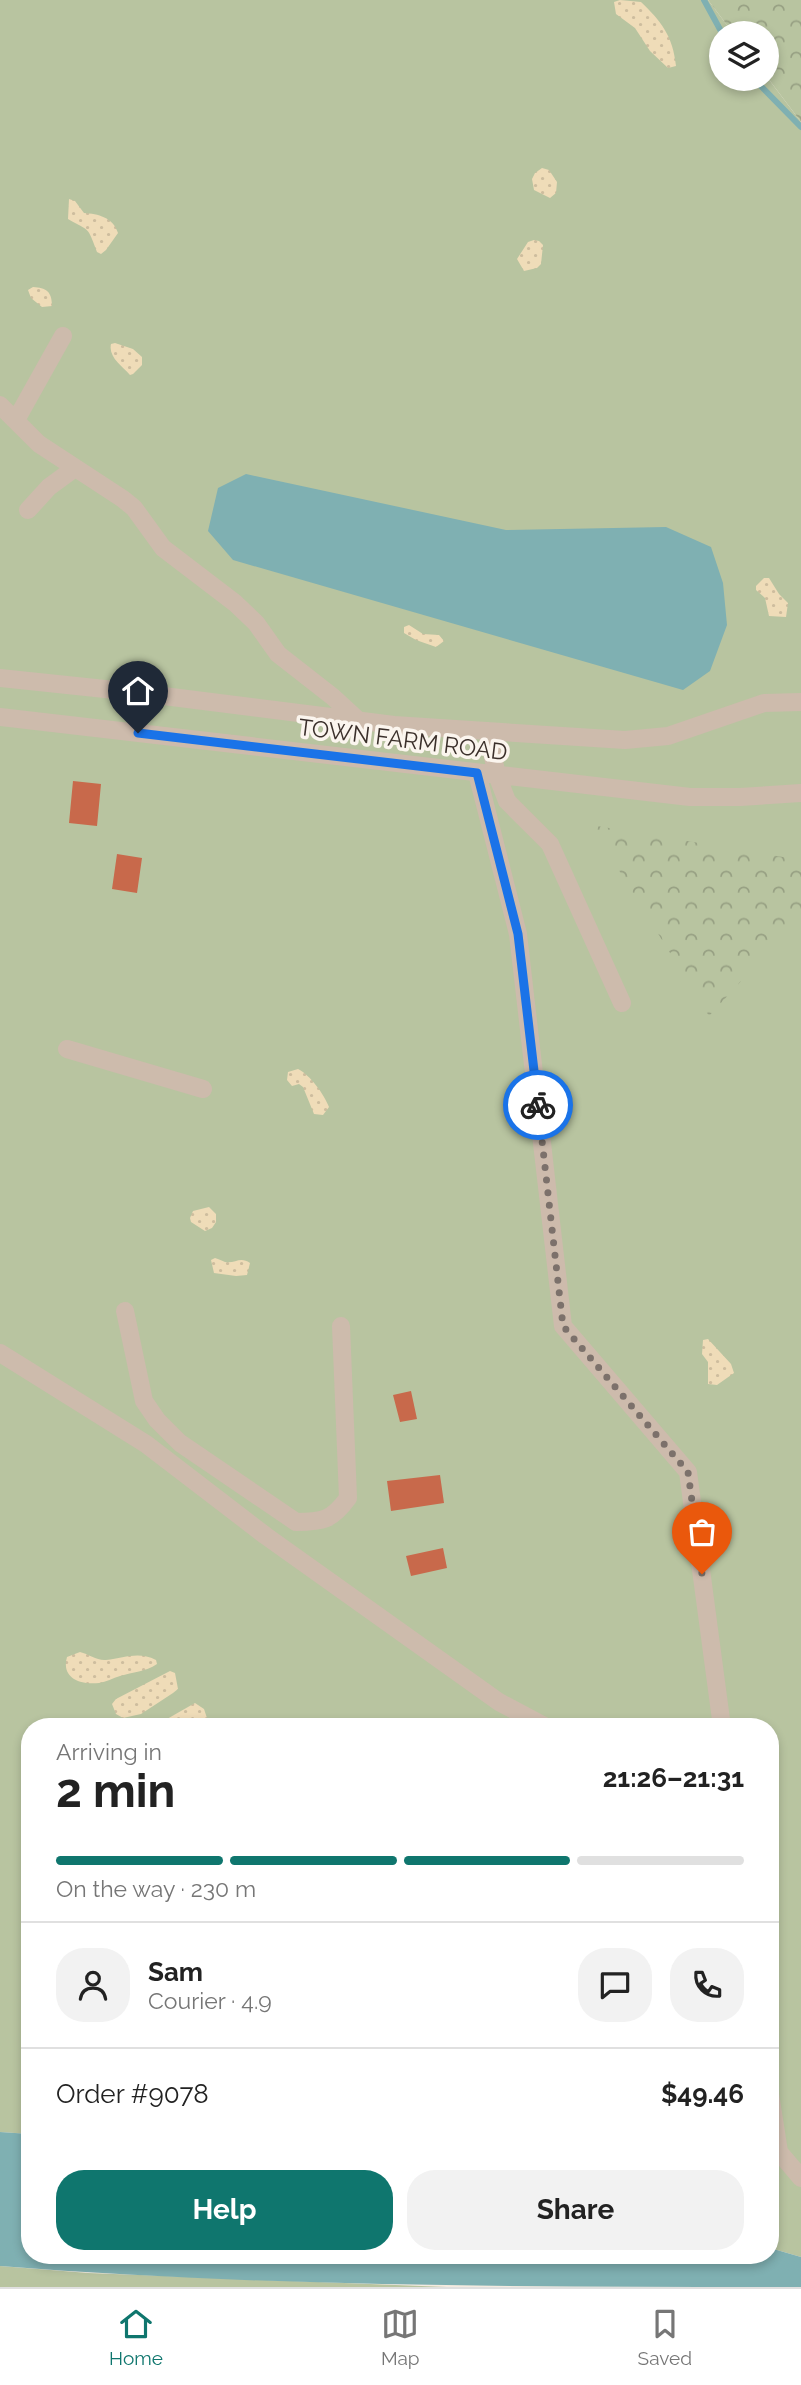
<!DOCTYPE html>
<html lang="en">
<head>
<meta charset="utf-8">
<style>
  body { margin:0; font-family:Raleway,sans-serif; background:#f2f2f2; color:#222; height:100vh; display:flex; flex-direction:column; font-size:26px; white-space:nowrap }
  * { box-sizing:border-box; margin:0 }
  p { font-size:23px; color:#767676 }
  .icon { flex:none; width:38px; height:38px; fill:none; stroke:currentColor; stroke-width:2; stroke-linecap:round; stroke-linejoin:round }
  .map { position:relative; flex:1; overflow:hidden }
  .side { position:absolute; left:21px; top:1718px; width:758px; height:546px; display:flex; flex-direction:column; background:#fff; border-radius:28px; box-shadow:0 4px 10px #0003 }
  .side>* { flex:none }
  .buttons { position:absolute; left:709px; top:21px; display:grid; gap:14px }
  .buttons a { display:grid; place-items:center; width:70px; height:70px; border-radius:50%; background:#fff; box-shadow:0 4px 10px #0003; font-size:35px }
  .pin { position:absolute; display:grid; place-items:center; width:60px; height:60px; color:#fff; margin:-72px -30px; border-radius:50% 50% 50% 0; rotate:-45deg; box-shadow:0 0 7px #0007 }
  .pin .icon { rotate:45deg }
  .courier { position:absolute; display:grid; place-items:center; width:70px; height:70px; margin:-35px; border:5px solid #1a73e8; border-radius:50%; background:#fff; color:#222; box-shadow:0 2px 9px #0007 }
  .summary em { font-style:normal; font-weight:700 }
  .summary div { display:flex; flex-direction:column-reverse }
  .summary { display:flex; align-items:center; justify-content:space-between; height:119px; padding:0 35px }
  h1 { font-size:46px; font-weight:700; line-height:52px }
  .bar { display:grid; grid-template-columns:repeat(4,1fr); gap:10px 7px; align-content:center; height:84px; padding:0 35px }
  .bar i { height:9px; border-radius:5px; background:#e0e0e0 }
  .bar .on { background:#0f766e }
  .bar p { grid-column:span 4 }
  .line { display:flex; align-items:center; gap:18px; padding:0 35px; border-top:2px solid #e0e0e0 }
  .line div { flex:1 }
  .round { display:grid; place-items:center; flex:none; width:74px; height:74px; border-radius:28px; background:#f2f2f2 }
  .action { display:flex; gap:14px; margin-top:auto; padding:14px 35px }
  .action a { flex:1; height:80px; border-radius:28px; background:#0f766e; color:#fff; font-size:28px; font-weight:700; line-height:80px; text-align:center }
  .action a+a { background:#f2f2f2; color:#222 }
  .tabs { display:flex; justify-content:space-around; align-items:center; height:98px; border-top:2px solid #e0e0e0; background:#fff; font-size:19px; color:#767676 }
  .tabs a { display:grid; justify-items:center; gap:4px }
  .tabs .on { color:#0f766e }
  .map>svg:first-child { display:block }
</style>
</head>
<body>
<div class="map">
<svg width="801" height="2287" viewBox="0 0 801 2287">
  <defs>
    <pattern id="forest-crowns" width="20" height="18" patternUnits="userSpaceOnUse" patternTransform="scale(1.75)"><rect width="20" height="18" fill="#b8c4a0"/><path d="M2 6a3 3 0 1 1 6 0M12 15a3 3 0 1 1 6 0" fill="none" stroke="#97a083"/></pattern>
    <pattern id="sand-dots" width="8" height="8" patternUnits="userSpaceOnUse" patternTransform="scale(1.75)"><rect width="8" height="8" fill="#efdcb8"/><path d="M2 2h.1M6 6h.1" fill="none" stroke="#cebd9e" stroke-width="1.8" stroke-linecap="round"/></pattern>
  </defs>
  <rect width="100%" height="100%" fill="#f4ebe1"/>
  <path fill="#b8c4a0" d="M0,0h708l25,33h-12v46h45l1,-2 34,45v2135l-31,-9v-521h-740v407l-30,-2z
    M0,2266l88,7 359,14h-447z"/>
  <path fill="url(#forest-crowns)" d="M708,0h93v122l-34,-45 -1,-44h-33z
    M591,825l210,35v56l-92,100z"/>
  <path fill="url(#sand-dots)" d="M620,0l21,2c20,19 32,34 35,64l-8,2 -18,-17 -15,-23 -19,-14 -2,-12z
    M542,168l7,2 8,12 -1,11 -6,5 -16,-8 -2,-11 3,-6z
    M69,199l6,2 9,12c14,1 29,4 34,20l-12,17 -5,4 -4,-2c-10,-27 -7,-20 -29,-33z
    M534,240l5,1 4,4 -2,19 -4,4 -13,3 -7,-12 11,-17z
    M33,287c13,1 19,4 19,19l-10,1 -11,-9 -3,-8z
    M115,343l18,6 9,8v8l-9,9 -3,1c-8,-9 -22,-18 -19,-31z
    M764,578h5l10,16 9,9 -2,14 -17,-1 -4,-18 -9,-8v-4z
    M409,625l14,9 16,1 5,6 -8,6 -20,-7 -12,-7v-6z
    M298,1069c12,6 26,25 31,38l-6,8 -9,-1 -11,-27 -4,-3 -7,2 -5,-6 1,-8z
    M209,1207l7,7v8l-4,6 -7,3 -14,-9 -1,-4 3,-7z
    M215,1258c4,1 7,3 10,4 10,2 15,-6 25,1l-3,12 -11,1 -22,-3 -3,-13z
    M708,1339l23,25 3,9 -17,12 -9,-1v-22l-6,-8 1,-14z
    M80,1652c9,2 17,9 26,8 19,-2 32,-9 50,0l1,4c-12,8 -24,8 -37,12 -7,2 -14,6 -21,7 -19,2 -38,-5 -32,-26z
    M170,1671l5,2 3,16 -5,4 -32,21 -18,4 -7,-4 -4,-10 4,-5z
    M195,1703l9,6 3,9 -16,9h-34l3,-4z"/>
  <path fill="#7fb0b2" d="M246,474l260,56 160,-3 45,20 12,36 4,42 -17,46 -27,19 -450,-130 -25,-29 10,-43z
    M0,2132l30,2v122h740v-8l31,9v30c-267,0 -535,0 -801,-21z"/>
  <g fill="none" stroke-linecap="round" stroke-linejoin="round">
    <path stroke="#7fb0b2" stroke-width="6" d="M704,0l18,33
      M754,79l47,48"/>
  </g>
  <path fill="#c8694b" d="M73,781l28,3 -4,42 -28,-3z
    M117,854l25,4 -5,35 -25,-4z
    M411,1391l6,28 -17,3 -7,-27z
    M440,1475l4,28 -53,8 -4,-30z
    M443,1548l4,20 -36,8 -5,-20z"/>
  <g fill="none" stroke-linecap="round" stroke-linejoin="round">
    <path stroke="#cdbbac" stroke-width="18" d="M0,405l39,39 84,55 11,9 29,40 72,55 21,20 22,31 55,43 25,23
      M16,420l47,-84
      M28,510l21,-23 26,-19
      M0,678l124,13 270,34 231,15 43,-4 96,-33 37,-1
      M0,717l690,80h50l61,-4
      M487,731l10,44 10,26 43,43 72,159
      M477,773l41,161 45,392 125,146 34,255
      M67,1049l136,40
      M125,1311l19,90 13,19 23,23 116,79c27,0 36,-2 52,-24l-7,-172
      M0,1353l146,91 120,92 233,166 47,25
      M770,2094l9,58 22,26"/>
  </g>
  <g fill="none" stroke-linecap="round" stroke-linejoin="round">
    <path stroke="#7c716b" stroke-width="7" stroke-dasharray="0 12.6" d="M538,1105l25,221 125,146 14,102"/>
    <path stroke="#1a73e8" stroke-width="9" d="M138,733l339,40 41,161 20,171"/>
  </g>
  <g text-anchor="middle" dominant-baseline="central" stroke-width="7" stroke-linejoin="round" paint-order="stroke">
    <g font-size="23" fill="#3b302b" stroke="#fbf5ee">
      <text transform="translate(403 739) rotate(7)">TOWN FARM ROAD</text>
    </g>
  </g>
</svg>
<div class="buttons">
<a><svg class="icon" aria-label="layers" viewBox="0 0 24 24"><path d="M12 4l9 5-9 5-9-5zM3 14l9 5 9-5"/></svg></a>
</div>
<div class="pin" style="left:702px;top:1574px;background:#ea580c"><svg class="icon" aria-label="bag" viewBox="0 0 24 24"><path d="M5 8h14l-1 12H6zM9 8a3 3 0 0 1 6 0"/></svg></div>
<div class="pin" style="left:138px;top:733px;background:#1f2937"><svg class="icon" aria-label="home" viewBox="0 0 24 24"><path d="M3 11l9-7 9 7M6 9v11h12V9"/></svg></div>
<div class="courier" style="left:538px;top:1105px"><svg class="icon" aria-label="bike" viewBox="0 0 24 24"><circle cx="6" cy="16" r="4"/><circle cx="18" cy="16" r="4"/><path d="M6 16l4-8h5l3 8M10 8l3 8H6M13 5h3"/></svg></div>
<section class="side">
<div class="summary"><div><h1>2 min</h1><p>Arriving in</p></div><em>21:26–21:31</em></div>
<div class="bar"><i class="on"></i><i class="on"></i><i class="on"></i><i></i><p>On the way · 230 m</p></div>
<div class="line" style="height:126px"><a class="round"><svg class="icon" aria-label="person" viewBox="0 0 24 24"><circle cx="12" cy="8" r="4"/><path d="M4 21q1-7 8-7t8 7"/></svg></a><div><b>Sam</b><p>Courier · 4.9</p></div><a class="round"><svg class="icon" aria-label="chat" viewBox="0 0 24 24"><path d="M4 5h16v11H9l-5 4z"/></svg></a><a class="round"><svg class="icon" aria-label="phone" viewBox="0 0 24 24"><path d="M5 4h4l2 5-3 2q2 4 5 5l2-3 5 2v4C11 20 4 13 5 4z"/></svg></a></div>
<div class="line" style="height:91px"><div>Order #9078</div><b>$49.46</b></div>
<div class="action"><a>Help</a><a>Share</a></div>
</section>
</div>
<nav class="tabs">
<a class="on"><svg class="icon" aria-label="home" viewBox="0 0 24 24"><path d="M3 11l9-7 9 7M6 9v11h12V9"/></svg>Home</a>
<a><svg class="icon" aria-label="map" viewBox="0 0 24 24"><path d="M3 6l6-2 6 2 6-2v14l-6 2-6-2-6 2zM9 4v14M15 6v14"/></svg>Map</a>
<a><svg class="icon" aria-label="saved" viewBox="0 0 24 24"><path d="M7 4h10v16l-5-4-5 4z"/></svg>Saved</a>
</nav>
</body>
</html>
